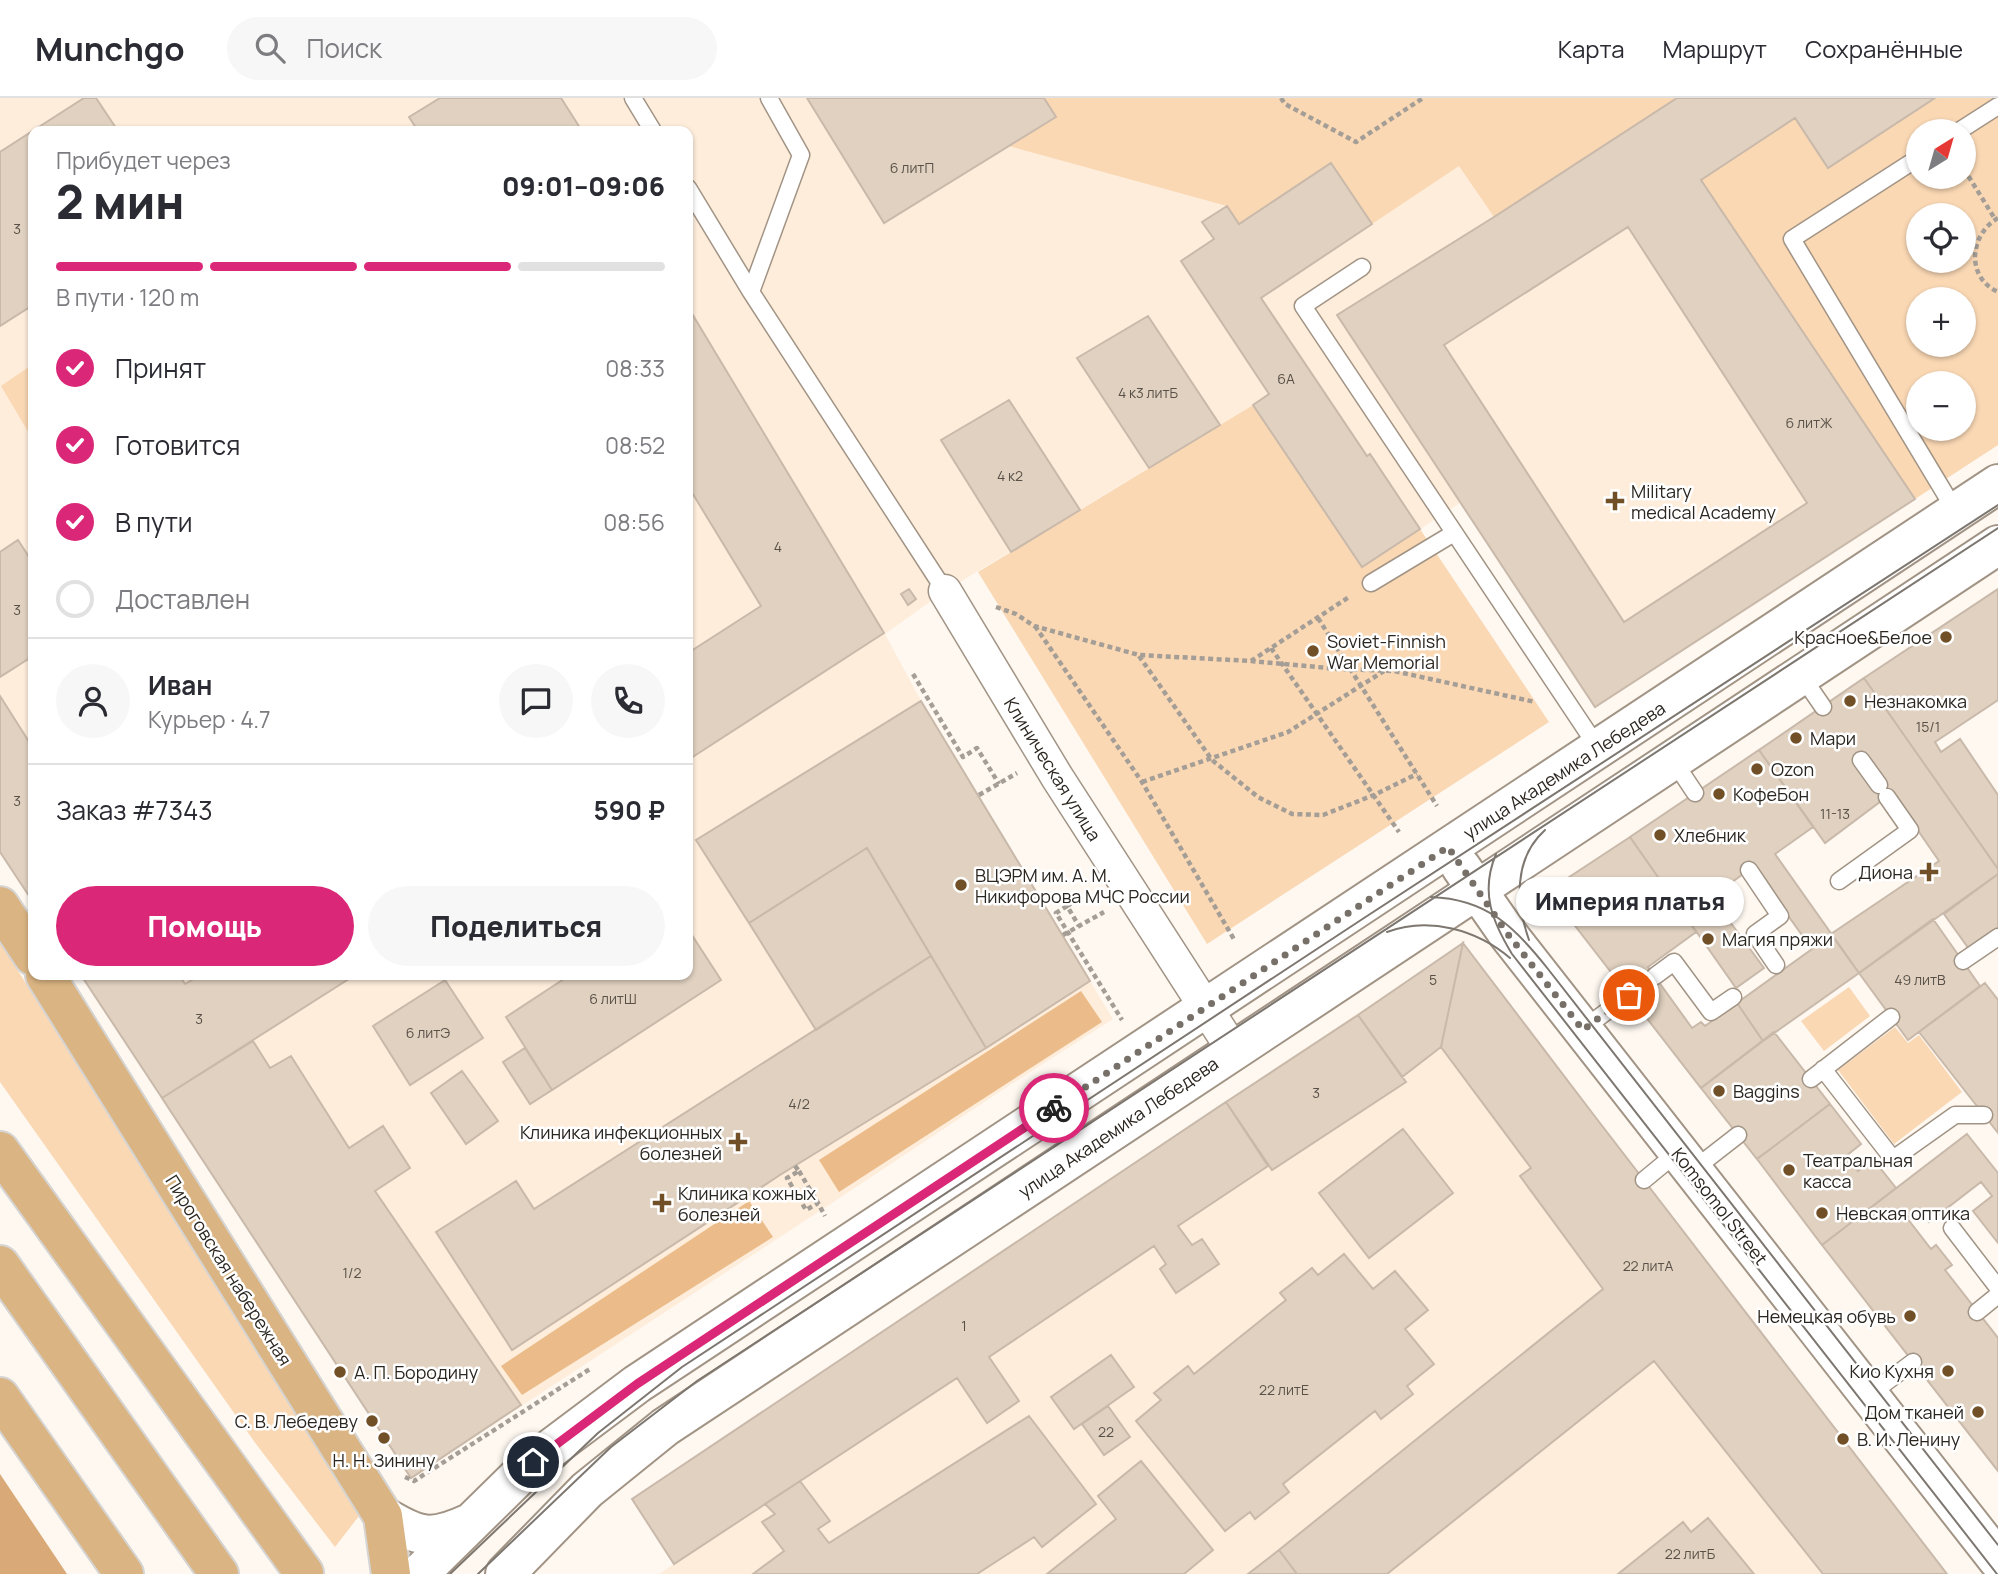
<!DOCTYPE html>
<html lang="ru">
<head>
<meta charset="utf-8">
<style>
  body { margin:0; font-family:Manrope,sans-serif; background:#f7f7f7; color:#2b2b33; height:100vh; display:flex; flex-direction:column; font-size:26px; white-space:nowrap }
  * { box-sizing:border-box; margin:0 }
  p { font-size:23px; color:#7c7c81 }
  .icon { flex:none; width:38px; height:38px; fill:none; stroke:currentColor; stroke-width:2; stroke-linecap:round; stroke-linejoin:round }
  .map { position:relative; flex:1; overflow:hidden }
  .drawer { position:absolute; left:28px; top:28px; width:665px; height:854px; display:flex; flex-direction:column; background:#fff; border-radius:14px; box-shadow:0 2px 5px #0004 }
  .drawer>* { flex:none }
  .needle { width:46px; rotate:37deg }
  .fabs { position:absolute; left:1906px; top:21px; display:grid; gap:14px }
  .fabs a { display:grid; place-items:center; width:70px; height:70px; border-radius:50%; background:#fff; box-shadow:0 2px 5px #0004; font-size:35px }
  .pin { position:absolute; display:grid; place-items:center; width:60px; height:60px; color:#fff; margin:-30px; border:4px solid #fff; border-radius:50%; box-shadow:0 2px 7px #0007 }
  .courier { position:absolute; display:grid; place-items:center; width:70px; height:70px; margin:-35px; border:5px solid #db2777; border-radius:50%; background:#fff; color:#222; box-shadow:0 2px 9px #0007 }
  .bubble { position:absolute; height:49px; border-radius:24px; background:#fff; box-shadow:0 2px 5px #0004; font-size:23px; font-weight:800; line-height:49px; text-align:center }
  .head em { font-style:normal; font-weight:800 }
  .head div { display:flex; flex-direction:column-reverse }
  .head { display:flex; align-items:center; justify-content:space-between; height:119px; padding:0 28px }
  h1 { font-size:46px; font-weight:800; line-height:52px }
  .bar { display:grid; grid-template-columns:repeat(4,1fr); gap:10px 7px; align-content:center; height:84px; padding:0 28px }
  .bar i { height:9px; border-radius:5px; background:#e1e1e2 }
  .bar .current { background:#db2777 }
  .bar p { grid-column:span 4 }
  .line { display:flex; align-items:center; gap:18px; padding:0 28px; border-top:2px solid #e1e1e2 }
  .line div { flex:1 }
  .round { display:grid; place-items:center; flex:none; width:74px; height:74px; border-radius:37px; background:#f7f7f7 }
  ol { padding:0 28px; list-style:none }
  li { display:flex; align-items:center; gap:21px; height:77px }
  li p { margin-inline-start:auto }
  li .icon { padding:7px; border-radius:50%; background:#db2777; color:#fff; stroke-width:4 }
  li:last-child { color:#7c7c81 }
  li i { width:38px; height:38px; border:4px solid #e1e1e2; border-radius:50% }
  .primary-button { display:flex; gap:14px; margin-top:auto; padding:14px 28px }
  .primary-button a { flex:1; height:80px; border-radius:42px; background:#db2777; color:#fff; font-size:28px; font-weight:800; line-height:80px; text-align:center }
  .primary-button a+a { background:#f7f7f7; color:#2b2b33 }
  header { display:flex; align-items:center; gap:42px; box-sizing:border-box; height:98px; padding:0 35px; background:#fff; border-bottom:2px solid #e1e1e2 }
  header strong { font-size:33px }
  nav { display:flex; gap:38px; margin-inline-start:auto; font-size:24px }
  .search { width:490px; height:63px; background:#f7f7f7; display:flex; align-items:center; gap:18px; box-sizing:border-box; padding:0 24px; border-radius:38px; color:#7c7c81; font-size:26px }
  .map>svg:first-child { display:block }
</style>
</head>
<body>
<header>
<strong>Munchgo</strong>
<div class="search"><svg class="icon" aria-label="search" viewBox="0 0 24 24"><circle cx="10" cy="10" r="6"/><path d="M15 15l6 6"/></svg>Поиск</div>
<nav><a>Карта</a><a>Маршрут</a><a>Сохранённые</a></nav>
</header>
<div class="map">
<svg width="1998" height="1476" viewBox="0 0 1998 1476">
  <rect width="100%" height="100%" fill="#fef8f1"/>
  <path fill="#feeddb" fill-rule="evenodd" d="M0,0h1998v347l-403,262 -135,-204 -98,64 -109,-162 -308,186 -60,43 36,67 192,318 -103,66 -175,116 -424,277 -330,-503h607v-844h-655v771l-33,-50zM1918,33h46v46h-46zM1918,117h46v46h-46zM1918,201h46v46h-46zM1918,285h46v46h-46z
    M1463,845l484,631h-1288l15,-10 -42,-65z"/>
  <path fill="#fad8b4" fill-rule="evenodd" d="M1044,0h633l-183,119 -35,-51 -87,58 -41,-61 -92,61 -12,-18 -218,-60 47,-28z
    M1935,0h63v347l-83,54 -214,-319 94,-62 33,50zM1918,33h46v46h-46zM1918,117h46v46h-46zM1918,201h46v46h-46zM1918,285h46v46h-46z
    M33,266v76l-32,-54z
    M1253,307l78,114 89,10 129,193 -342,222 -229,-372z
    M0,844l359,574 -24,31 -79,-103 -256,-362z
    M1849,889l21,29 -46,35 -23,-30z
    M1895,929l13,16 11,-8 43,57 -68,52 -56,-74z"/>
  <path fill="#ebbc89" d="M1081,893l21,31 -263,170 -20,-32z
    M749,1103l24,36 -251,158 -21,-29z"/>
  <path fill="#d9aa77" d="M0,1376l67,100h-67z"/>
  <path fill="#e0d1c0" stroke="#c9b9aa" stroke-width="2" fill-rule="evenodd" d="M84,0h12l22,33h-85v174l-33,21v-174z
    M440,0h121l21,33h-164l-9,-14z
    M807,0h237l12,19 -172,106z
    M1677,0h258l-107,70 -33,-50 -94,62 214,319 -320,208 -258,-392 157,-98zM1628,129l179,276 -183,119 -180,-277z
    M1331,65l41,61 -111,74 106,158 3,-2 50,75 -58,38 -109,-162 16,-11 -88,-133 33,-22 -12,-17 25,-16 12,18z
    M688,209l196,326 -196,127v-107l73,-47 -73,-120z
    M1148,218l72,109 -71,43 -72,-110z
    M1009,302l71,110 -69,42 -70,-112z
    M18,442l15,23v93l-33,21v-125z
    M909,491l7,10 -8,6 -7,-11z
    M1998,491v111l-63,42 6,10 19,-13 38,56v74l-134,-191z
    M1864,580l134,191v5l-139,99 -28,-39 108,-73 -47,-68 -67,50 -66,-93z
    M0,598l33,52v154l-33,-50z
    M921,603l169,280 -104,67 -119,-200 -118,75 -53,-83z
    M1759,652l54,77 -38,27 84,119 -96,68 -26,-38 75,-54 -59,-82 -50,36 13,18 9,-6 39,53 -28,20 -106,-151z
    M1630,739l66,95 -48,35 44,61 9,-6 4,4 32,-23 26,38 -62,47 -153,-197z
    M867,750l64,108 -115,74 -67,-107z
    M1998,776v53l-29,22 -25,-35z
    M1933,821l47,67 -72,54 -49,-67z
    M688,831l33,51 -169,110 -46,-73 64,-42h118z
    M1463,845l130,171 354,460h-124l-169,-213 -267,213h-90l-18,-24 324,-261 -83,-113 11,-8 -90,-121z
    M1463,845l-22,104 -39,30 -44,-62z
    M931,858l55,92 -206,127 -268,175 -76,-118 80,-51 18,28z
    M81,877h98l6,9 15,-9h155l-193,123z
    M445,882l38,58 -73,47 -37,-59z
    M1985,885l13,17v133l-79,-101z
    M1358,917l48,67 -134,88 -46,-68z
    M1774,934l56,72 -73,55 -56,-71z
    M253,943l17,27 21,-12 58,92 34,-22 27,42 -35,23 146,214 -110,73 -249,-380z
    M525,950l27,42 -22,14 -27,-42z
    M462,973l36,50 -32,23 -35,-51z
    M1226,1004l42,64 -90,60 14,19 10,-6 17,25 -43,29 -16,-24 6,-5 -12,-18 -165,111 30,44 -32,22 -30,-45 -283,186 -42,-65z
    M1830,1006l31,40 -15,12 12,15 15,-12 23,29 -74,57 -65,-86z
    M1403,1031l50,64 -84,65 -50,-65z
    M1967,1036l31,39v70l-25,-32 19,-15 -11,-14 -52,40 -10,-13 -12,9 24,31 5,-4 16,20 -7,5 53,68v133l-176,-226z
    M1344,1156l29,35 22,-18 33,39 -23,19 29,35 -27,22 6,8 -32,25 -6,-8 -92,73 6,8 -34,27 -5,-7 -25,19 -89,-110 25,-21 -7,-7 34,-27 6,8 92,-74 -6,-7 32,-25 6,7z
    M1111,1257l23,32 -60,42 -23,-32z
    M1108,1308l22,31 -26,18 -22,-31z
    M1029,1318l67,88 -54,43 -8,-10 -57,37h-224l31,-23 -22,-29 13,-8 -10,-10 35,-23 30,40 -12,8 11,14z
    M1141,1363l72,89 -29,24h-137l69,-55 -18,-23z
    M1708,1420l46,56h-136l65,-52 8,10z
    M1279,1452l18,24h-49z"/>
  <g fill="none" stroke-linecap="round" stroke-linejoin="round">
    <g stroke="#a29485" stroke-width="19">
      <path id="service" d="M633,0l20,33
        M1959,33l39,-25
        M1918,60l-126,81 164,273
        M688,90l63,104 194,299
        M1362,169l-59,39 295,442
        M751,194l50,-137 -32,-57
        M1371,485l83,-50
        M1801,577l22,32
        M1673,662l22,33
        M1861,662l18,25
        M1749,772l31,46 -25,18 21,31
        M1839,783l71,-51 -23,-33
        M1963,863l35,-24
        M1655,878l19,-14 37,50 22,-15
        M1583,931l46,-34
        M1823,971l70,90 62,-44h29
        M1811,981l80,-62
        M1693,1072l45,-35
        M1644,1082l34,-28
        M1952,1130l46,60
        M1977,1214l21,-17
        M1869,1297l44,-33"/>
    </g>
    <g stroke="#a29485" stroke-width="35">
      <path id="minor" d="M945,493l112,186 176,273"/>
    </g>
    <g stroke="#a29485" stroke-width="42">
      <path id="secondary" d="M1461,769l46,66 491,627
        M383,1418c36,22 48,25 87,7
        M419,1476l114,-112 104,-78 1361,-900
        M505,1476l82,-84 78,-63 1333,-882"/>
    </g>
    <g stroke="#d5d4d2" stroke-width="42">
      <path id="primary" d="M0,808l33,50
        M45,877l338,541 8,58
        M0,1053l304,422
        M0,1167l219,309
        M0,1299l124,177"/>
    </g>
    <path stroke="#a49e97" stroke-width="4.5" stroke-dasharray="5 3.5" stroke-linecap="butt" d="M1281,0l4,6 71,38 67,-44
      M1964,71l31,50
      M1998,120c-28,16 -33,59 0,74
      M996,509l20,7 18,12 105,29 112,6 88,8 55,2 141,31
      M1318,520l119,188
      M1035,528l107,156 93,159
      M1271,550l128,184
      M1139,558l73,104 46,37 34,17 31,1 51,-20 43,-21
      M1251,563l98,-64
      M913,576l50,83 14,-9 22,36
      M1142,684l146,-50 96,-61
      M979,697l38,-22
      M1078,801l-11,7 12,20
      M1067,808l-11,7 66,107
      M1063,837l41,-23
      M795,1068l4,5 -12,7 19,32 12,-7 7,13
      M799,1073l19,32
      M405,1379l9,4 176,-112"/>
    <use href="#service" stroke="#fff" stroke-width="16"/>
    <use href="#minor" stroke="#fff" stroke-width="32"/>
    <use href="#secondary" stroke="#fff" stroke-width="38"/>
    <use href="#primary" stroke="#dab482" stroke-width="38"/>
    <path stroke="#7d7770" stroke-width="2" d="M1496,756c-16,38 -4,67 16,100l485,620
      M1431,799c56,2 84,30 117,72l450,576
      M1387,834c42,-16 90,-2 123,26
      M1529,842c-13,-37 -16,-81 16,-110
      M450,1476l148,-141 84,-66 682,-449 634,-413
      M478,1476l133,-127 86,-66 1301,-853"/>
  </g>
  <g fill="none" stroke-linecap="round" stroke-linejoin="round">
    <path stroke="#767069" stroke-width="7" stroke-dasharray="0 12.6" d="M1054,1010l394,-261 59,86 76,97 46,-35"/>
    <path stroke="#db2777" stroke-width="9" d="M533,1364l104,-78 417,-276"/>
  </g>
  <g fill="#714f27" stroke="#fff" stroke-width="2.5">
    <path d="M1611.5 392.5h7v7h7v7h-7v7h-7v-7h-7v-7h7z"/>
    <circle cx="1946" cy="539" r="7"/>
    <circle cx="1313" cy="553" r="7"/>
    <circle cx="1850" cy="603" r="7"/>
    <circle cx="1796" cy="640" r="7"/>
    <circle cx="1757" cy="671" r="7"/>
    <circle cx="1719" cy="696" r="7"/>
    <circle cx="1660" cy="737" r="7"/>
    <path d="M1925.5 763.5h7v7h7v7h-7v7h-7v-7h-7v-7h7z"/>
    <circle cx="961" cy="787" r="7"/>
    <circle cx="1708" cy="841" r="7"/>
    <circle cx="1719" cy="993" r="7"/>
    <path d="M734.5 1033.5h7v7h7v7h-7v7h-7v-7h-7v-7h7z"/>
    <circle cx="1789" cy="1072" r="7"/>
    <path d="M658.5 1094.5h7v7h7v7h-7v7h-7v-7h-7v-7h7z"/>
    <circle cx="1822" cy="1115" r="7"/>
    <circle cx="1910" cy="1218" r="7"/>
    <circle cx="1948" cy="1273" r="7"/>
    <circle cx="340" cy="1274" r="7"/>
    <circle cx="1978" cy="1314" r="7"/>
    <circle cx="372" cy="1323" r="7"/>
    <circle cx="384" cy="1340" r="7"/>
    <circle cx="1843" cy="1341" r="7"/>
  </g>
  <g text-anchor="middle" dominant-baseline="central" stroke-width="5" stroke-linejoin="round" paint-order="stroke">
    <g font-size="14" fill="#595148">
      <text x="912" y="69">6 литП</text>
      <text x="17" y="130">3</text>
      <text x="1286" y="280">6А</text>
      <text x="1148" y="294">4 к3 литБ</text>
      <text x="1809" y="324">6 литЖ</text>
      <text x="1010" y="377">4 к2</text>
      <text x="778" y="448">4</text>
      <text x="17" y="511">3</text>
      <text x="1928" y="628">15/1</text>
      <text x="17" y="702">3</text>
      <text x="1835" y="715">11-13</text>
      <text x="1433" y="881">5</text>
      <text x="1920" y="881">49 литВ</text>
      <text x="613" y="900">6 литШ</text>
      <text x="199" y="920">3</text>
      <text x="428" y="934">6 литЭ</text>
      <text x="1316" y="994">3</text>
      <text x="799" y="1005">4/2</text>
      <text x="1648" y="1167">22 литА</text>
      <text x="352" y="1174">1/2</text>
      <text x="964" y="1227">1</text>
      <text x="1284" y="1291">22 литЕ</text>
      <text x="1106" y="1333">22</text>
      <text x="1690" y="1455">22 литБ</text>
    </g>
    <g font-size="18" fill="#2c2620" stroke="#fff" text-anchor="start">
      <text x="1631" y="393">Military<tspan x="1631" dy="21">medical Academy</tspan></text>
      <text x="1932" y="539" text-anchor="end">Красное&amp;Белое</text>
      <text x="1327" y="543">Soviet-Finnish<tspan x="1327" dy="21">War Memorial</tspan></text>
      <text x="1864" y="603">Незнакомка</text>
      <text x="1810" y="640">Мари</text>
      <text x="1771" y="671">Ozon</text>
      <text x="1733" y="696">КофеБон</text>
      <text x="1674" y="737">Хлебник</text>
      <text x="1913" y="774" text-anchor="end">Диона</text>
      <text x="975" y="777">ВЦЭРМ им. А. М.<tspan x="975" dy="21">Никифорова МЧС России</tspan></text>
      <text x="1722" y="841">Магия пряжи</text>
      <text x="1733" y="993">Baggins</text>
      <text x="722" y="1034" text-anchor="end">Клиника инфекционных<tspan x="722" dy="21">болезней</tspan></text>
      <text x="1803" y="1062">Театральная<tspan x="1803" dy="21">касса</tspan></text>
      <text x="678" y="1095">Клиника кожных<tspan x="678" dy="21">болезней</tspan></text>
      <text x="1836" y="1115">Невская оптика</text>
      <text x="1896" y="1218" text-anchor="end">Немецкая обувь</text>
      <text x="1934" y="1273" text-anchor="end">Кио Кухня</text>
      <text x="354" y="1274">А. П. Бородину</text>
      <text x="1964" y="1314" text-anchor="end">Дом тканей</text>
      <text x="358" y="1323" text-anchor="end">С. В. Лебедеву</text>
      <text x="1857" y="1341">В. И. Ленину</text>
      <text x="384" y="1362" text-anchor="middle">Н. Н. Зинину</text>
    </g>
    <g font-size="18" fill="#2c2620" stroke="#fff">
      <text transform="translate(1053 671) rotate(58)">Клиническая улица</text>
      <text transform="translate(1564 672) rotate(-33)">улица Академика Лебедева</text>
      <text transform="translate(1118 1029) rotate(-34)">улица Академика Лебедева</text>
      <text transform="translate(1720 1108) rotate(52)">Komsomol Street</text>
      <text transform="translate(229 1172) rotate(58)">Пироговская набережная</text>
    </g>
  </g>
</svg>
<div class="fabs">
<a><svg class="needle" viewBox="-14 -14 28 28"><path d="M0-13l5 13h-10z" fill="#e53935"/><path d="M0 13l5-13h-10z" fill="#7c7c81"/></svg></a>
<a><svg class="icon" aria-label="locate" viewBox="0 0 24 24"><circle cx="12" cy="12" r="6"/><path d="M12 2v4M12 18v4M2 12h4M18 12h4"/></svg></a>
<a>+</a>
<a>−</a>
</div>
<div class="pin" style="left:1629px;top:897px;background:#ea580c"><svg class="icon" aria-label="bag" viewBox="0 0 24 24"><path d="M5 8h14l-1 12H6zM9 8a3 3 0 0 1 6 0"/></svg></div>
<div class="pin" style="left:533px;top:1364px;background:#1f2937"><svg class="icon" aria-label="home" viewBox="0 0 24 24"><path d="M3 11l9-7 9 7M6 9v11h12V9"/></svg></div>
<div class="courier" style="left:1054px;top:1010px"><svg class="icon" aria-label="bike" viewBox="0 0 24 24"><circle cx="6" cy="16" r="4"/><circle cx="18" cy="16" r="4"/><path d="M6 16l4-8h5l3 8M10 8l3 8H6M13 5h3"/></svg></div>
<div class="bubble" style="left:1516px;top:779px;width:228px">Империя платья</div>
<section class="drawer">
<div class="head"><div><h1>2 мин</h1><p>Прибудет через</p></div><em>09:01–09:06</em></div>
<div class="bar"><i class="current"></i><i class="current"></i><i class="current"></i><i></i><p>В пути · 120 m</p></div>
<ol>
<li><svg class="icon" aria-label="check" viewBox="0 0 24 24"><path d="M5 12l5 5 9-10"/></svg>Принят<p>08:33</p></li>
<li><svg class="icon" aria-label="check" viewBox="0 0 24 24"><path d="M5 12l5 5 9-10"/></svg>Готовится<p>08:52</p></li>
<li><svg class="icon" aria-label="check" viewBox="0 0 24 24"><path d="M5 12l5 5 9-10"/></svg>В пути<p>08:56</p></li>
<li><i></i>Доставлен</li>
</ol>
<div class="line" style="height:126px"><a class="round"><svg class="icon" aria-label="person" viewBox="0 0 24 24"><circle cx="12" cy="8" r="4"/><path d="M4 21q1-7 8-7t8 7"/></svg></a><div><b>Иван</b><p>Курьер · 4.7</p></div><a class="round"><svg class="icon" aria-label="chat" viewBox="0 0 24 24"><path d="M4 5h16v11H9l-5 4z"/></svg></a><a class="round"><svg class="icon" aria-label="phone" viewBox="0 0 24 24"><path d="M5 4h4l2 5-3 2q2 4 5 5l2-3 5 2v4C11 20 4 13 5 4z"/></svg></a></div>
<div class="line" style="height:91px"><div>Заказ #7343</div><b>590 ₽</b></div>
<div class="primary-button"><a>Помощь</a><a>Поделиться</a></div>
</section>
</div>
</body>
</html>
